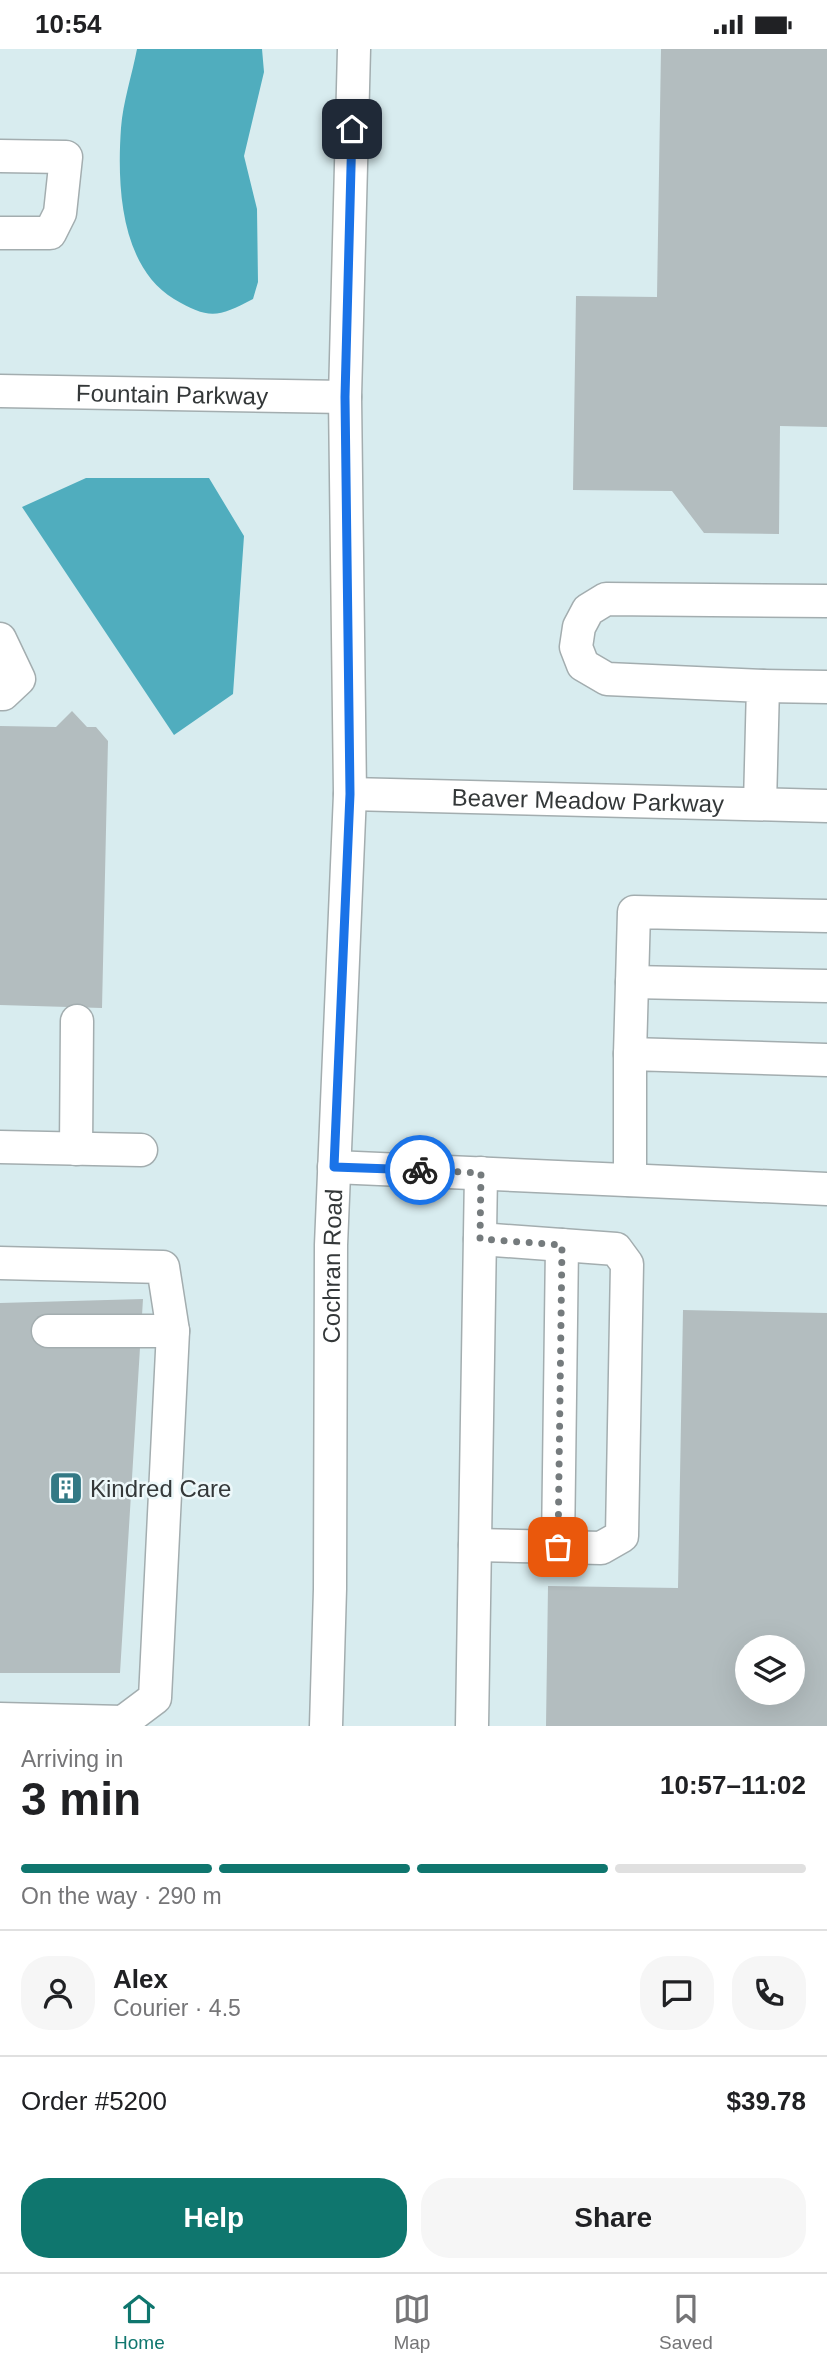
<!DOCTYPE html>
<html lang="en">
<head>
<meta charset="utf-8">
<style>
  body { margin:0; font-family:Arial,sans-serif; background:#f6f6f6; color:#202124; height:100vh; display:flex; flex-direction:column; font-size:26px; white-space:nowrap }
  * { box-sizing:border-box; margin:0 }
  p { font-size:23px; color:#757577 }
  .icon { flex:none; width:38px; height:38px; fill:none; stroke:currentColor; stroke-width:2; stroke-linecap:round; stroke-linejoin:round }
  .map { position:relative; height:1677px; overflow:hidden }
  .sheet { display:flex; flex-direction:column; background:#fff; flex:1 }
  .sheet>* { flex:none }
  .tools { position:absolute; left:735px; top:1586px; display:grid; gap:14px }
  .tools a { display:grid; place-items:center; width:70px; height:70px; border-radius:50%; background:#fff; box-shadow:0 7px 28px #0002; font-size:35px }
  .pin { position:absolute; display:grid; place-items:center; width:60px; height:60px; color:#fff; margin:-30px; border-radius:14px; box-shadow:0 4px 10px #0006 }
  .courier { position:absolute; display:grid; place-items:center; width:70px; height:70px; margin:-35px; border:5px solid #1a73e8; border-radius:50%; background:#fff; color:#222; box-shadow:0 2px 9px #0007 }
  .overview em { font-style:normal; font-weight:700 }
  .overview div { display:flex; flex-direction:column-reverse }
  .overview { display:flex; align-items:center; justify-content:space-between; height:119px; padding:0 21px }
  h1 { font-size:46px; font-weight:700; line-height:52px }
  .bar { display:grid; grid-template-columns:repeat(4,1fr); gap:10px 7px; align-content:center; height:84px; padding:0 21px }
  .bar i { height:9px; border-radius:5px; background:#e0e0e0 }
  .bar .on { background:#0f766e }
  .bar p { grid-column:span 4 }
  .line { display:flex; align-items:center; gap:18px; padding:0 21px; border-top:2px solid #e0e0e0 }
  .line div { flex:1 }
  .round { display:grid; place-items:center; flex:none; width:74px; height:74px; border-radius:28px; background:#f6f6f6 }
  .cta { display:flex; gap:14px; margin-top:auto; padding:14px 21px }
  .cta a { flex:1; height:80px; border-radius:28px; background:#0f766e; color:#fff; font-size:28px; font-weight:700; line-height:80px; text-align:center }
  .cta a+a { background:#f6f6f6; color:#202124 }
  .status { display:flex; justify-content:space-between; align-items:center; height:49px; padding:0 35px; background:#fff; direction:ltr }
  .status svg { height:19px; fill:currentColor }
  .tabs { display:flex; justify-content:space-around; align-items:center; height:98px; border-top:2px solid #e0e0e0; background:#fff; font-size:19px; color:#757577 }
  .tabs a { display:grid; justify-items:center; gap:4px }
  .tabs .on { color:#0f766e }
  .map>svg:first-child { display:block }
</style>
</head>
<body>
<div class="status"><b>10:54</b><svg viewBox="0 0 49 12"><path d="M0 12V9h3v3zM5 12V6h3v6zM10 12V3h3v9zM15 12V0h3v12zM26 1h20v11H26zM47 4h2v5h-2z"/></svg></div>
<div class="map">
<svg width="827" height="1677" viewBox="0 0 827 1677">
  <rect width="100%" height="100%" fill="#edf8fa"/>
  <path fill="#d8ecef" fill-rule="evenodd" d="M0,0h827v1677h-827zM747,1598h46v45h-46z"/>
  <path fill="#50adbe" d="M137,0h125l2,23 -20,84 13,53 1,73 -5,17c-34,18 -44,21 -79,0 -54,-33 -57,-114 -53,-171 2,-26 11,-53 16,-79z
    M86,429h123l35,58 -11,158 -59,41 -152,-228z"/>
  <path fill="#b3bdbf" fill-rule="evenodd" d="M661,0h166v378l-47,-1 -1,108 -75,-1 -32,-42 -99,-1 3,-194 81,1z
    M72,662l15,16h9l12,14 -6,267 -102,-3v-279l56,1z
    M143,1250l-23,374h-120v-370z
    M683,1261l144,3v413h-281l2,-140 130,2zM747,1598h46v45h-46z"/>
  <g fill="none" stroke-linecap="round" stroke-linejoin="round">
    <g stroke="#a3adaf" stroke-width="35">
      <g id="minor">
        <path d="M0,107l66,1 -6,56 -10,20h-50"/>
        <path id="s1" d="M0,342l345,6"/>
        <path d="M0,590l19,40 -16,15h-3"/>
        <path d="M763,637l64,1"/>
        <path id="s2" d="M350,745l477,12"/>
        <path d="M760,755l3,-118 -156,-7 -24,-14 -7,-18 3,-20 9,-17 18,-11 221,2"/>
        <path d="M632,933l195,4"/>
        <path d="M630,1005l4,-142 193,4"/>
        <path d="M0,1098l141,3"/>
        <path d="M76,1100l1,-128"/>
        <path d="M334,1118l493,22"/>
        <path d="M630,1131v-126l197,6"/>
        <path d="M0,1214l163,4 10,64 -18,367 -32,24 -123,-3"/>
        <path d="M48,1282h125"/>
        <path d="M475,1496l126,3 21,-12 5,-272 -11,-15 -136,-10"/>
        <path d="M558,1498l4,-302"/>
        <path id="s3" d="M326,1677l4,-137 1,-344 19,-451 -5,-397 9,-348"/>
        <path d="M472,1677l9,-553"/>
      </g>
    </g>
    <use href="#minor" stroke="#fff" stroke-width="32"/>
  </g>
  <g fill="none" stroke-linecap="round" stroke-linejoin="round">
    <path stroke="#757b7d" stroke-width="7" stroke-dasharray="0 12.6" d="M420,1121l61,3 -1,66 82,6 -4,302"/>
    <path stroke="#1a73e8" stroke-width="9" d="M352,80l-7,268 5,397 -16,373 86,3"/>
  </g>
  <defs>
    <g id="building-square" transform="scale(1.75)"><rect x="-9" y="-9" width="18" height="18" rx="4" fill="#337985" stroke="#edf8fa"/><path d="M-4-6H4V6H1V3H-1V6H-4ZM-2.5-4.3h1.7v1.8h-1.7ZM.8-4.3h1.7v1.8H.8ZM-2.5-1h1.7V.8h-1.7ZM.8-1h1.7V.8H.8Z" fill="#fff"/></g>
  </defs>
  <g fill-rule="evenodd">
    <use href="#building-square" x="66" y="1439"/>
  </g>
  <g text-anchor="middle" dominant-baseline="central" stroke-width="5" stroke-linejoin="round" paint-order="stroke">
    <g font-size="24" fill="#343839" stroke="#edf8fa">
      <text stroke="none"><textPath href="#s1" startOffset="172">Fountain Parkway</textPath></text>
      <text stroke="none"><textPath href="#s2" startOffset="238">Beaver Meadow Parkway</textPath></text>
      <text stroke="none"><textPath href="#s3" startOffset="460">Cochran Road</textPath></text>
    </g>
    <g font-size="24" fill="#343839" stroke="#edf8fa" text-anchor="start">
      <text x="90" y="1439">Kindred Care</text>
    </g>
  </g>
</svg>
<div class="tools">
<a><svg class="icon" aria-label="layers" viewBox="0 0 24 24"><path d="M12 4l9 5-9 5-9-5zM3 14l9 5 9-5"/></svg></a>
</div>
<div class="pin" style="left:558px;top:1498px;background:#ea580c"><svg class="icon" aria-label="bag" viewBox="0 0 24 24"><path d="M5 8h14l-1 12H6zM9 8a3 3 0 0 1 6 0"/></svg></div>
<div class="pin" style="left:352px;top:80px;background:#1f2937"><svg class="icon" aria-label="home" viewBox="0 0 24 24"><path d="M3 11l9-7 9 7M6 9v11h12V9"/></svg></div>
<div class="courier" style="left:420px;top:1121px"><svg class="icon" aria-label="bike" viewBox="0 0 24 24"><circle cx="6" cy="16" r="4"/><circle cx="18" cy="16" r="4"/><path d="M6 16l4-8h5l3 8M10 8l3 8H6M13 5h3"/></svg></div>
</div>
<section class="sheet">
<div class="overview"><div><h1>3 min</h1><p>Arriving in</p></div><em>10:57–11:02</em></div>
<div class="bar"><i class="on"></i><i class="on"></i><i class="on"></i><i></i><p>On the way · 290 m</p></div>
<div class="line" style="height:126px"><a class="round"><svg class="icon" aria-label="person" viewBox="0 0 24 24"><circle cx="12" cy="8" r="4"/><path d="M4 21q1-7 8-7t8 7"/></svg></a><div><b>Alex</b><p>Courier · 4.5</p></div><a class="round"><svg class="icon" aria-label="chat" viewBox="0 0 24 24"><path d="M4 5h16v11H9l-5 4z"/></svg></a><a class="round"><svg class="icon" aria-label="phone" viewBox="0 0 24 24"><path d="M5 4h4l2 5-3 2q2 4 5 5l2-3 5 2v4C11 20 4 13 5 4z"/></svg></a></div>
<div class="line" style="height:91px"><div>Order #5200</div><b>$39.78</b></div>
<div class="cta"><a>Help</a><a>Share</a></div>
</section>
<nav class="tabs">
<a class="on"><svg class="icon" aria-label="home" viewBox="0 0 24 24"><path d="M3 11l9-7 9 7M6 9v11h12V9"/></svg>Home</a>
<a><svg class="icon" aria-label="map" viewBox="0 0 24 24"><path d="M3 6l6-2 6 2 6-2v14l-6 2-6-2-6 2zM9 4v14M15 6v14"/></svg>Map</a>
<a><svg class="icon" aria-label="saved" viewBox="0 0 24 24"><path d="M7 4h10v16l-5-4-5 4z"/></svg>Saved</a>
</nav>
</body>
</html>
